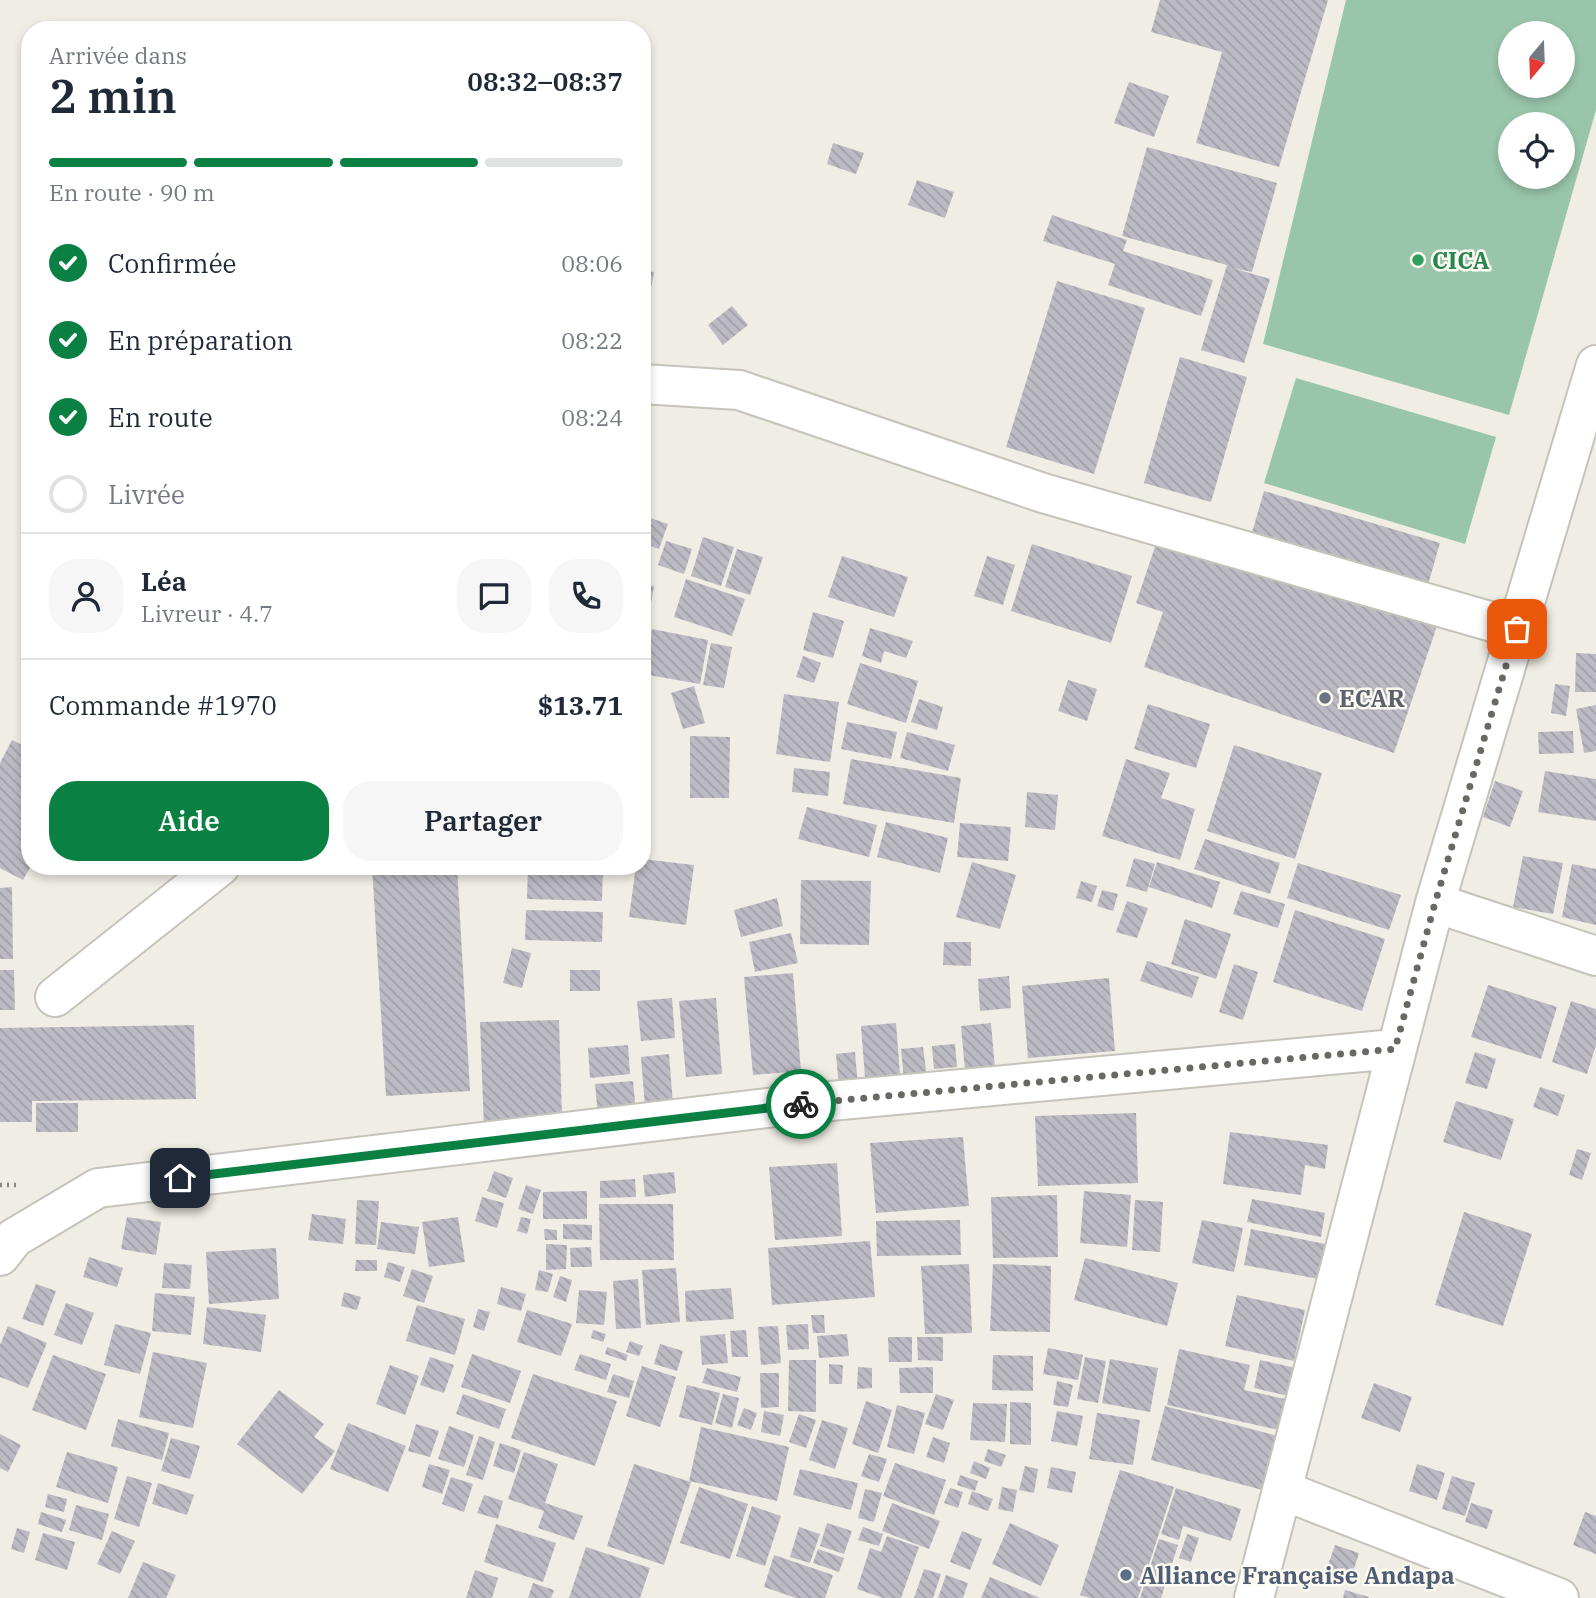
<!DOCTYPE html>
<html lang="fr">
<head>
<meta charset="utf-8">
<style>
  body { margin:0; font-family:"IBM Plex Serif",serif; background:#f6f6f7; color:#1f2937; height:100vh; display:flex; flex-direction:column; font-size:26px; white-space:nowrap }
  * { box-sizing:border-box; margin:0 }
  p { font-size:23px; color:#747a83 }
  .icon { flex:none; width:38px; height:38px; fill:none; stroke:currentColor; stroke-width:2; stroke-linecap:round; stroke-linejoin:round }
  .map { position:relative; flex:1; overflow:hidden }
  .sheet { position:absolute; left:21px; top:21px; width:630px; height:854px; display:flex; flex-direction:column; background:#fff; border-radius:28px; box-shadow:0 4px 10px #0003 }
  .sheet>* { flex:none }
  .needle { width:46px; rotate:199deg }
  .fabs { position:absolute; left:1498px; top:21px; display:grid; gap:14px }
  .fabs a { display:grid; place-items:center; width:77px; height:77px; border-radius:50%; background:#fff; box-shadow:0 4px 10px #0003; font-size:35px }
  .pin { position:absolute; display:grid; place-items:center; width:60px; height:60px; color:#fff; margin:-30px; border-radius:14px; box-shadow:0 4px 10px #0006 }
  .courier { position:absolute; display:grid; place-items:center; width:70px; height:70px; margin:-35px; border:5px solid #0b8043; border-radius:50%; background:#fff; color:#222; box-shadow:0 2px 9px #0007 }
  .summary em { font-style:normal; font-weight:600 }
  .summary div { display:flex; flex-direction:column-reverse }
  .summary { display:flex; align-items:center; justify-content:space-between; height:119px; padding:0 28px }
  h1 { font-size:46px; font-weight:600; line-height:52px }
  .bar { display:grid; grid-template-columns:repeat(4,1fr); gap:10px 7px; align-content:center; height:84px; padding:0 28px }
  .bar i { height:9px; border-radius:5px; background:#e0e1e3 }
  .bar .selected { background:#0b8043 }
  .bar p { grid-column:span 4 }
  .line { display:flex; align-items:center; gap:18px; padding:0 28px; border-top:2px solid #e0e1e3 }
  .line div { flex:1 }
  .round { display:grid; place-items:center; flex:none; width:74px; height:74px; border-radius:28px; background:#f6f6f7 }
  ol { padding:0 28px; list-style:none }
  li { display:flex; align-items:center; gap:21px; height:77px }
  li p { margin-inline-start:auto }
  li .icon { padding:7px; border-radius:50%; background:#0b8043; color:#fff; stroke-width:4 }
  li:last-child { color:#747a83 }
  li i { width:38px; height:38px; border:4px solid #e0e1e3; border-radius:50% }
  .action { display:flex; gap:14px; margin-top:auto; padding:14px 28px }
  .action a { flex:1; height:80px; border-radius:28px; background:#0b8043; color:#fff; font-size:28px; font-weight:600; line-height:80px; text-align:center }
  .action a+a { background:#f6f6f7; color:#1f2937 }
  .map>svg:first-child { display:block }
</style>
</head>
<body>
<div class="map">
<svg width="1596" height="1598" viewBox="0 0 1596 1598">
  <defs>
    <pattern id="building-back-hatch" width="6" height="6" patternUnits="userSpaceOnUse" patternTransform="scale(1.75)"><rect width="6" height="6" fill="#bcbbc4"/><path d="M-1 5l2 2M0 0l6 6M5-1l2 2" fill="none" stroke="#a1a0a8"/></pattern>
  </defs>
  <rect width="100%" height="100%" fill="#efede4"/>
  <path fill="#99c6ab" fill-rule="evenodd" d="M1346,0h250v110l-87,305 -246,-71zM1510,33h53v53h-53zM1510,124h53v53h-53z
    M1296,378l200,59 -31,107 -201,-61z"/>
  <path fill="url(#building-back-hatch)" d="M1160,0h168l-49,167 -83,-24 26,-91 -71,-20z
    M1129,82l40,14 -15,41 -40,-14z
    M833,143l31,10 -8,21 -29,-10z
    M1147,147l130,36 -25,89 -20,-4 38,11 -26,84 -43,-13 26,-85 -105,-29z
    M917,180l37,12 -9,26 -37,-13z
    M1052,215l75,25 -4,11 90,29 -12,36 -93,-31 7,-21 -72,-23z
    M642,270l12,2 -10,54h-2z
    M1057,281l88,27 -51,166 -88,-27z
    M732,306l16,19 -25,20 -15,-20z
    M1180,357l67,20 -36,125 -67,-19z
    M1264,491l176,52 -22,76 19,7 -43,127 -250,-86 19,-55 -27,-9 21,-62 87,19z
    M647,517l21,7 -9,25 -17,-6v-10z
    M703,537l31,10 -13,39 -30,-10z
    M666,541l26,8 -8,25 -26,-9z
    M1032,544l100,32 -21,67 -100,-32z
    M737,549l26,8 -13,38 -25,-8z
    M842,556l66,21 -14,40 -66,-20z
    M987,556l28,9 -12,40 -29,-9z
    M686,579l59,20 -13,37 -58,-19z
    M642,584l12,2 -7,40 -5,-1z
    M813,612l31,9 -11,37 -30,-8z
    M870,628l43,13 -7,17 -22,-7 -3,12 -19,-7z
    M652,629l56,11 -8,44 -57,-10z
    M711,643l21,4 -8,41 -21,-3z
    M1576,653l20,1v38h-21z
    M803,656l18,7 -7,20 -18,-6z
    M860,663l58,18 -12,42 -59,-19z
    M1068,680l29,9 -10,32 -29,-10z
    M1555,684l15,2 -4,30 -15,-3z
    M694,686l11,37 -22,6 -12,-36z
    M784,694l55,8 -9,60 -54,-8z
    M919,699l24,8 -6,23 -26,-8z
    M1148,704l62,20 -14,44 -62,-19z
    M1596,705v46l-12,2 -8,-44z
    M847,722l50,10 -6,27 -50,-10z
    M1573,731l1,22 -35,1 -1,-22z
    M907,732l48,13 -7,26 -48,-13z
    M690,736l40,1 -1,61h-39z
    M12,740l18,9 1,117 -8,14 -23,-12v-105z
    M1234,745l88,28 -27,86 -88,-28z
    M851,759l110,19 -7,45 -111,-19z
    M1126,759l44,14 -9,25 34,11 -15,51 -78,-24z
    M794,768l36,4 -2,24 -36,-4z
    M1545,771l51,8v42l-58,-9z
    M1495,781l28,10 -13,36 -27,-10z
    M1027,792l31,3 -3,35 -30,-3z
    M807,807l70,18 -8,32 -71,-18z
    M886,822l62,16 -8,35 -63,-16z
    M960,823l51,4 -3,34 -51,-4z
    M1205,839l75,24 -10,31 -76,-25z
    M1523,856l40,7 -10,51 -40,-7z
    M1134,858l21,6 -8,28 -21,-6z
    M642,859l52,6 -8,60 -57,-8 7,-51h6z
    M972,862l44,13 -16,54 -44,-12z
    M1157,862l63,20 -8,26 -63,-21z
    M1298,863l103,32 -12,35 -102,-32z
    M1572,864l24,5v56l-34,-8z
    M372,866h85l13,225 -84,5z
    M528,866h75l-1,35 -75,-2z
    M801,880l70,1 -2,64 -69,-1z
    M1081,881l16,5 -5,16 -16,-4z
    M12,887l1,72h-13v-71z
    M1102,890l16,4 -5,17 -16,-5z
    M1241,891l44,13 -7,24 -45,-14z
    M777,898l6,28 -42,11 -7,-27z
    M1127,901l21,7 -11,30 -21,-6z
    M526,910l77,2 -1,30 -77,-2z
    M1295,910l90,29 -23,72 -89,-29z
    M1185,919l46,15 -15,45 -45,-15z
    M791,933l7,30 -43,9 -6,-30z
    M944,942h27v24l-28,-1z
    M512,948l19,5 -9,35 -19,-5z
    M1147,961l52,16 -7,21 -52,-17z
    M1234,964l24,8 -15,48 -24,-8z
    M0,970h14l1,40h-15z
    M570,970h30v21h-30z
    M793,973l8,98 -48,4 -9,-98z
    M1009,976l2,32 -31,3 -2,-32z
    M1109,978l6,73 -87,7 -6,-72z
    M1488,985l69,22 -16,52 -70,-22z
    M672,998l3,40 -34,3 -4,-40z
    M716,998l6,76 -36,3 -7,-76z
    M1571,1001l25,8v36l-9,29 -35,-12z
    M559,1020l3,97 -78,12 -4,-107z
    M896,1023l4,52 -35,2 -4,-51z
    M991,1023l5,57 -30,2 -5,-56z
    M194,1025l2,74 -164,2v21h-32v-94z
    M955,1044l2,23 -23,2 -2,-23z
    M628,1045l2,29 -40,4 -2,-30z
    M923,1047l4,31 -23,2 -3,-31z
    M855,1052l3,34 -19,2 -3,-34z
    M1475,1052l21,7 -9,30 -22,-6z
    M669,1054l4,51 -28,2 -4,-50z
    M633,1081l3,31 -38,4 -3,-32z
    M1540,1087l25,8 -7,21 -25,-9z
    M1456,1101l58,18 -13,41 -58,-18z
    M36,1103h42v29h-42z
    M1136,1113l2,70 -100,3 -3,-70z
    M1230,1132l98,13 -3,24 -20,-4 -4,30 -78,-11z
    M963,1137l6,69 -93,7 -6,-70z
    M1577,1149l14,4 -9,27 -13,-5z
    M837,1163l5,73 -67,4 -6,-73z
    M494,1171l19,7 -7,20 -19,-7z
    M674,1172l2,21 -31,4 -2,-22z
    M635,1179l1,18 -36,1v-17z
    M526,1185l15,5 -8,24 -15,-5z
    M587,1191v28h-44v-27z
    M1084,1191l47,4 -4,52 -47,-4z
    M1057,1195l1,62 -65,1 -2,-61z
    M482,1197l22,6 -7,25 -22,-7z
    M1252,1199l73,14 -4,24 -74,-15z
    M357,1200l22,1 -3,44 -21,-1z
    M1135,1200l28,2 -3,50 -28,-2z
    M599,1204h74l1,56h-74z
    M1464,1212l68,22 -29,92 -68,-21z
    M312,1214l34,5 -3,25 -35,-4z
    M127,1217l34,5 -5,33 -35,-6z
    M458,1217l7,45 -36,5 -7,-45z
    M521,1217l10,2 -4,15 -10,-3z
    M960,1220l1,35 -84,1 -1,-35z
    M1202,1220l41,8 -9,44 -42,-9z
    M381,1222l38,5 -4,27 -38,-5z
    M563,1224l29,1v15l-29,-1z
    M544,1229l13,1v10h-12z
    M1251,1229l79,16 -6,35 -80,-15z
    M870,1241l5,56 -103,8 -4,-57z
    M546,1244l21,1 -1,24 -20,1z
    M591,1247l1,20h-21l-1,-19z
    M276,1248l3,51 -70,5 -3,-52z
    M89,1257l34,11 -6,19 -34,-10z
    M1085,1258l93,25 -11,43 -93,-26z
    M356,1260h21v11h-22z
    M388,1262l17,5 -5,15 -16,-5z
    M164,1263l28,2 -2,24 -28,-1z
    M969,1264l3,69 -47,1 -4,-68z
    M993,1264l58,2 -1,66 -60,-1z
    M676,1268l4,54 -34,3 -4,-55z
    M412,1269l21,7 -9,27 -21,-7z
    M539,1270l14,4 -5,18 -13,-2z
    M560,1276l12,4 -6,22 -13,-5z
    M638,1279l3,49 -25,1 -3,-48z
    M36,1284l20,7 -13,35 -21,-7z
    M501,1287l25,7 -5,17 -24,-7z
    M731,1288l3,31 -48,3 -1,-31z
    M579,1290l28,2 -3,33 -28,-2z
    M344,1292l17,5 -4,13 -16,-4z
    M155,1293l40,4 -4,38 -39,-4z
    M1237,1295l68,15 -11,51 -69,-15z
    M66,1303l28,10 -12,32 -28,-10z
    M417,1305l48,14 -10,36 -49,-14z
    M207,1307l59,8 -5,37 -58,-8z
    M478,1309l12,3 -6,19 -11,-4z
    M527,1310l45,14 -11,32 -44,-14z
    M811,1315h13l1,18h-12z
    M115,1324l36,9 -11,41 -36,-9z
    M808,1324l1,25 -21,1 -2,-25z
    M8,1326l39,17 -19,45 -28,-11v-32z
    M778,1326l3,37 -20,2 -3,-38z
    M593,1330l13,4 -3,8 -12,-4z
    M746,1330l2,27h-16l-2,-26z
    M725,1334l3,29 -26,2 -2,-29z
    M847,1334l2,22 -30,2 -2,-22z
    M888,1337h24v25h-23z
    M917,1337h26v24l-25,-1z
    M630,1341l13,5 -4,10 -13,-4z
    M660,1344l23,7 -6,20 -23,-7z
    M607,1347l21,8 -2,6 -21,-7z
    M1048,1348l35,7 -5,25 -35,-6z
    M1179,1349l71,16 -6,25 46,10 -7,31 -116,-26z
    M153,1352l54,11 -14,65 -54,-11z
    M472,1354l49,17 -11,32 -49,-16z
    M580,1354l31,10 -5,16 -32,-10z
    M53,1355l53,19 -20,56 -54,-20z
    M993,1355l40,1v35l-41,-1z
    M430,1357l24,8 -10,28 -24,-8z
    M1085,1357l21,4 -8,42 -21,-4z
    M1110,1359l48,9 -8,44 -48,-9z
    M789,1360h27v52l-28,-1z
    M1260,1360l40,9 -7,28 -39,-9z
    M829,1364l14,1 -1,19h-13z
    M390,1365l29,11 -14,39 -29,-11z
    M642,1366l34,11 -16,50 -34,-11z
    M858,1367l14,1v20l-15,1z
    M933,1367v26h-33l-1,-25z
    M707,1368l34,9 -4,15 -35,-9z
    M760,1373h19v34l-18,1z
    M533,1374l84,27 -22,65 -84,-28z
    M613,1374l21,7 -5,17 -22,-6z
    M1057,1381l16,4 -5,22 -15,-2z
    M1374,1383l38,14 -12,35 -39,-14z
    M687,1385l33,8 -8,32 -33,-8z
    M279,1390l45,34 -10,13 21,14 -33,43 -65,-50z
    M463,1394l43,15 -7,20 -43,-15z
    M723,1394l16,4 -7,30 -17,-5z
    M936,1394l18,6 -11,30 -18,-6z
    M866,1401l26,9 -14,43 -26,-9z
    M1010,1402l21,1v42l-21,-1z
    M973,1403l34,1 -2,38 -35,-2z
    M897,1405l28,8 -11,41 -27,-7z
    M1165,1406l116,31 -15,54 -115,-31z
    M744,1408l13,5 -6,17 -14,-5z
    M764,1411l20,4 -4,21 -19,-4z
    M1057,1411l26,5 -6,30 -26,-5z
    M1097,1413l43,7 -7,45 -44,-6z
    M799,1414l17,6 -10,28 -17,-6z
    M118,1419l51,14 -7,27 -51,-14z
    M822,1420l26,8 -13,41 -26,-9z
    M348,1423l58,23 -18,46 -58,-23z
    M416,1424l23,7 -9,26 -22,-6z
    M449,1426l25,9 -10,32 -26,-8z
    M701,1427l88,20 -12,54 -88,-20z
    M0,1434l21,11 -13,27 -8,-4z
    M479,1436l16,6 -12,38 -17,-5z
    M933,1437l17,6 -6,20 -18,-6z
    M171,1438l29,8 -10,33 -29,-8z
    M500,1443l21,7 -7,23 -21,-7z
    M988,1449l18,6 -5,12 -17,-6z
    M67,1452l51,15 -10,36 -52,-16z
    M524,1452l34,12 -13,39 38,13 -9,24 -36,-12 6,-17 -36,-12z
    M869,1454l18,5 -8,23 -18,-6z
    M974,1461l16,7 -4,11 -16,-6z
    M895,1463l51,17 -12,35 -51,-19z
    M429,1464l21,6 -8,24 -20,-7z
    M634,1464l57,18 -27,83 -57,-19z
    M1417,1464l28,9 -8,27 -28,-9z
    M1025,1466l13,3 -4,24 -15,-3z
    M1051,1467l25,5 -4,21 -25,-5z
    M800,1469l58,14 -7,27 -58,-15z
    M1120,1470l54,17 -36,111h-48l-10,-3z
    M960,1475l18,6 -3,10 -18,-6z
    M127,1476l25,7 -13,44 -25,-8z
    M1452,1476l23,7 -10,33 -23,-7z
    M451,1477l22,7 -9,28 -22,-8z
    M158,1483l36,12 -7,20 -35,-11z
    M699,1487l49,17 -18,55 -50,-16z
    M1002,1487l15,3 -4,22 -15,-3z
    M950,1488l13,4 -5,16 -14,-5z
    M1176,1488l65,21 -10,32 -48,-15 -4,14 -18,-6z
    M865,1489l17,4 -8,29 -16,-4z
    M972,1491l21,8 -5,12 -20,-7z
    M48,1494l19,5 -3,13 -19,-5z
    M484,1495l19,6 -5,18 -21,-6z
    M892,1503l48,18 -11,28 -47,-18z
    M1471,1503l22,7 -6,19 -22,-7z
    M76,1505l33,9 -7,26 -33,-10z
    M752,1506l29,10 -16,50 -29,-10z
    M41,1512l25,8 -4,12 -24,-8z
    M1585,1512l11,4v38l-23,-9z
    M827,1523l25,8 -8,23 -24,-8z
    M1010,1523l49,22 -18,41 -49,-22z
    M496,1524l60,19 -13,39 -59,-20z
    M799,1527l21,7 -10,29 -20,-6z
    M863,1527l20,7 -4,12 -21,-6z
    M17,1528l13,4 -6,21 -13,-4z
    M112,1531l23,10 -15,33 -23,-10z
    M962,1531l20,8 -12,31 -20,-8z
    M43,1533l32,9 -8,28 -32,-10z
    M1187,1534l12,4 -8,24 -12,-4z
    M887,1536l32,11 -18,51h-18l-26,-9 13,-41 11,4z
    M1159,1539l19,6 -17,53h-21z
    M1335,1545l24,8 -8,26 -25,-8z
    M586,1547l64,21 -10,30h-71z
    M818,1549l26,9 -5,14 -26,-9z
    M774,1555l59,20 -8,23h-29l-32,-11z
    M143,1562l33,13 -10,23h-38z
    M924,1569l17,5 -8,24h-19z
    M475,1570l23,8 -6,20h-26z
    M946,1575l22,8 -5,15h-25z
    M990,1577l50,21h-59z
    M533,1583l21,7 -3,8h-23z
    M1345,1590l24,7v1h-26z"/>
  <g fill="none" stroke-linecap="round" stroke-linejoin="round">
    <g stroke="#c5c3ba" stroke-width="42">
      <path id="street" d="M642,384l97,6 304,103 474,136
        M1435,903l161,53
        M55,997l165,-131
        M0,1256l14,-18 84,-50 711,-85 586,-54
        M1282,1490l277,108
        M1254,1598l181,-695 161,-538"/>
    </g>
    <path stroke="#888680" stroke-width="4.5" stroke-dasharray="2 5" stroke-linecap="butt" d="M0,1185h16"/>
    <use href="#street" stroke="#fff" stroke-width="38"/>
  </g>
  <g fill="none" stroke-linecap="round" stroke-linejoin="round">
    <path stroke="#6a6863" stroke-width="7" stroke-dasharray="0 12.6" d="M801,1104l594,-55 40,-146 82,-274"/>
    <path stroke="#0b8043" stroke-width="9" d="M180,1178l621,-74"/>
  </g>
  <circle fill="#2e9e5b" stroke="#fcfaf1" stroke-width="2.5" cx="1418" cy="260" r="7"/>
  <circle fill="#6b7280" stroke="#fcfaf1" stroke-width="2.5" cx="1325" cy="698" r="7"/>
  <circle fill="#5c6f8a" stroke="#fcfaf1" stroke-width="2.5" cx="1126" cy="1575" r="7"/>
  <g text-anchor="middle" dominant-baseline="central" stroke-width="5" stroke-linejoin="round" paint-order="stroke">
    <g font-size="24" font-weight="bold" fill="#27864d" stroke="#fcfaf1" text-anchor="start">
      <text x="1432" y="260">CICA</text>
    </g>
    <g font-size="24" font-weight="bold" fill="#5b616d" stroke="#fcfaf1" text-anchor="start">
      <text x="1339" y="698">ECAR</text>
    </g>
    <g font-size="24" font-weight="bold" fill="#4e5e75" stroke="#fcfaf1" text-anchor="start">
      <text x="1140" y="1575">Alliance Française Andapa</text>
    </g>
  </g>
</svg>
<div class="fabs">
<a><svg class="needle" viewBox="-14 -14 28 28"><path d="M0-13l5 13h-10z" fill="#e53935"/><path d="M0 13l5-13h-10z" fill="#747a83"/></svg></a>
<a><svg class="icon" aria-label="locate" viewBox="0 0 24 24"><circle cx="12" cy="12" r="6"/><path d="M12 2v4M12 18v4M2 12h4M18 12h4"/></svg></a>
</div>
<div class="pin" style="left:1517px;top:629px;background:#ea580c"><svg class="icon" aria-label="bag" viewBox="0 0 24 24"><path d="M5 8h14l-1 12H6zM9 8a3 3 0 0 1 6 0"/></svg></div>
<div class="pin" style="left:180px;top:1178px;background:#1f2937"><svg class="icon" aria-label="home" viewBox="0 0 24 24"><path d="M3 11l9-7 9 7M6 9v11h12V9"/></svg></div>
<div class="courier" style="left:801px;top:1104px"><svg class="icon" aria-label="bike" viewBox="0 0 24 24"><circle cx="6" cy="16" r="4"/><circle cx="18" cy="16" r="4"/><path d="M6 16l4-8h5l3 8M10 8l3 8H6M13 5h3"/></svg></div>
<section class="sheet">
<div class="summary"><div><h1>2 min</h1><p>Arrivée dans</p></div><em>08:32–08:37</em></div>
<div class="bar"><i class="selected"></i><i class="selected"></i><i class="selected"></i><i></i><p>En route · 90 m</p></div>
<ol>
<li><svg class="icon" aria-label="check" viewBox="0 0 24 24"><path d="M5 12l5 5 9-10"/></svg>Confirmée<p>08:06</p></li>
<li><svg class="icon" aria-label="check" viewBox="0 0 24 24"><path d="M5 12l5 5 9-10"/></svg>En préparation<p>08:22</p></li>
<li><svg class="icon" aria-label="check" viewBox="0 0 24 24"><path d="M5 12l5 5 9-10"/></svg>En route<p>08:24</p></li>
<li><i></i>Livrée</li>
</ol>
<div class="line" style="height:126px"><a class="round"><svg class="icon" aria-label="person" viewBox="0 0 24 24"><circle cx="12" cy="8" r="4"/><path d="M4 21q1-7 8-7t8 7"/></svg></a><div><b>Léa</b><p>Livreur · 4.7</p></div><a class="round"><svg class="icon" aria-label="chat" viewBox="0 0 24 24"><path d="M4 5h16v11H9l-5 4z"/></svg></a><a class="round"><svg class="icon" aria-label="phone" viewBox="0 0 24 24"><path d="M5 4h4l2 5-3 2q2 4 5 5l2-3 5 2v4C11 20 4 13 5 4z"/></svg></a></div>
<div class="line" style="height:91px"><div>Commande #1970</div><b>$13.71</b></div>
<div class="action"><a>Aide</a><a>Partager</a></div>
</section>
</div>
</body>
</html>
